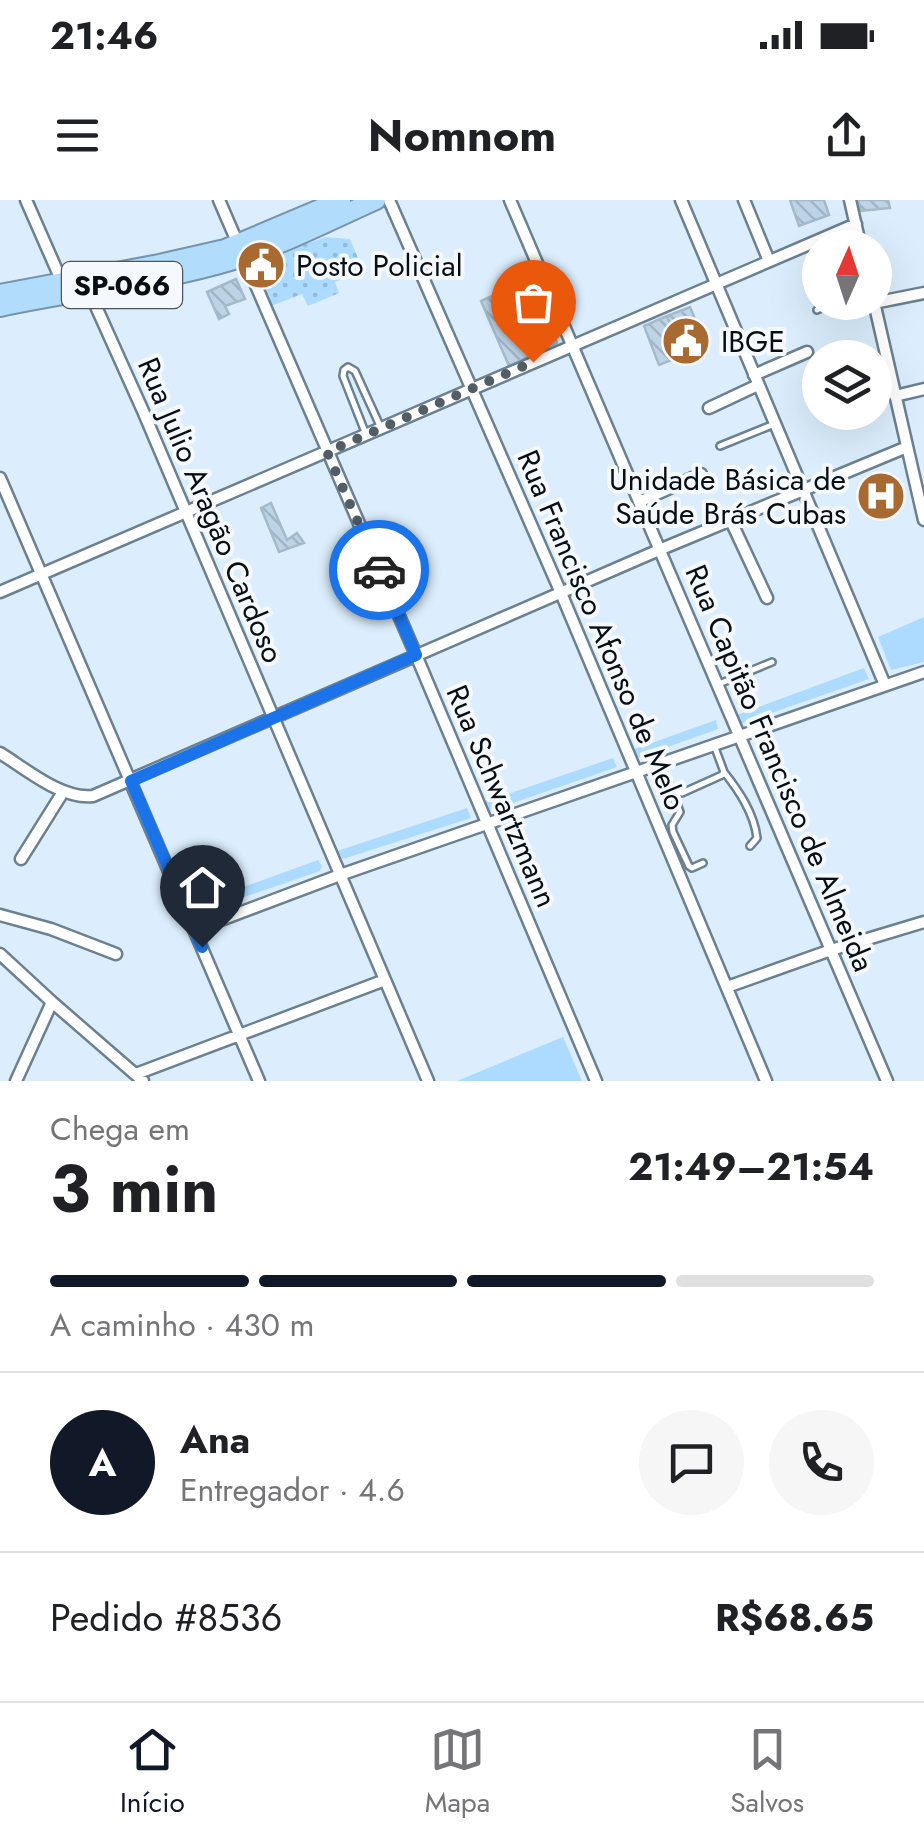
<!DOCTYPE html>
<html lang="pt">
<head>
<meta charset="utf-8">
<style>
  body { margin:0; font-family:Jost,sans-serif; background:#f6f6f6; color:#202124; height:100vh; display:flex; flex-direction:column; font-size:38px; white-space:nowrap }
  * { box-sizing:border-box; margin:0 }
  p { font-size:32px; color:#757577 }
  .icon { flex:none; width:55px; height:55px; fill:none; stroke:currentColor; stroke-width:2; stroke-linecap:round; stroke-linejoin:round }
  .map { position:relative; height:881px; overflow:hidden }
  .details { display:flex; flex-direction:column; background:#fff; flex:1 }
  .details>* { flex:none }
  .needle { width:65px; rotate:3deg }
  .tools { position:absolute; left:802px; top:30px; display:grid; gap:20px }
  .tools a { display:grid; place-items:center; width:90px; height:90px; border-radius:50%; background:#fff; box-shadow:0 10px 40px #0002; font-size:50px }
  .pin { position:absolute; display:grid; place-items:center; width:85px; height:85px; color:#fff; margin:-102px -42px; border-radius:50% 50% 50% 0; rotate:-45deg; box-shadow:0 0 10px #0007 }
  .pin .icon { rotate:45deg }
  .courier { position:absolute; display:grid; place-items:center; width:100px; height:100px; margin:-50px; border:8px solid #1a73e8; border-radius:50%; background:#fff; color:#222; box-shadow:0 2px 12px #0007 }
  .summary em { font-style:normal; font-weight:700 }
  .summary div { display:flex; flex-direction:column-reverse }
  .summary { display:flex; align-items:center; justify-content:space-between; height:170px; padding:0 50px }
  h1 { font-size:65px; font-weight:700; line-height:75px }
  .bar { display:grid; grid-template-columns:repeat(4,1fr); gap:15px 10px; align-content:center; height:120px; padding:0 50px }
  .bar i { height:12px; border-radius:8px; background:#e0e0e0 }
  .bar .selected { background:#111827 }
  .bar p { grid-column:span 4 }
  .line { display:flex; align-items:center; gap:25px; padding:0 50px; border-top:2px solid #e0e0e0 }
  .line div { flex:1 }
  .round { display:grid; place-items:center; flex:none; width:105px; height:105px; border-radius:52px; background:#f6f6f6 }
  .status { display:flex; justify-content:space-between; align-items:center; height:70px; padding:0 50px; background:#fff; direction:ltr }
  .status svg { height:28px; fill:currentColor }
  header { display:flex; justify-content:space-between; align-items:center; height:130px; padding:0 50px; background:#fff; font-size:45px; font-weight:700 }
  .dock { display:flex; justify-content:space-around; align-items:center; height:140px; border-top:2px solid #e0e0e0; background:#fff; font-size:28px; color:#757577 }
  .dock a { display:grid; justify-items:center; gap:5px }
  .dock .selected { color:#111827 }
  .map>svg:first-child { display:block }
</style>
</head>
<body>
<div class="status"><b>21:46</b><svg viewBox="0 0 49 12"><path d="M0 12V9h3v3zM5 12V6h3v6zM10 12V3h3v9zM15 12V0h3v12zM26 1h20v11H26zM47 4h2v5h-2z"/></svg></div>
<header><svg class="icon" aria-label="menu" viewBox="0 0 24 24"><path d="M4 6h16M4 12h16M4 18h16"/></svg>Nomnom<svg class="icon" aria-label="share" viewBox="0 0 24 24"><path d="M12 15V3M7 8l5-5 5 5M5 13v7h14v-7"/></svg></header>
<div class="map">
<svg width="924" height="881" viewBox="0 0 924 881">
  <defs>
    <pattern id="park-dots" width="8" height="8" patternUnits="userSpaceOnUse" patternTransform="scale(2.5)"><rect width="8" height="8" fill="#acdbff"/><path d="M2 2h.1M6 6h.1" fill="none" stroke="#92bbda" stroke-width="1.8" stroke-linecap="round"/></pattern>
    <pattern id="building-back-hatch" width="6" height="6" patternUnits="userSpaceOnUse" patternTransform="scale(2.5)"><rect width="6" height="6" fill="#bed4e6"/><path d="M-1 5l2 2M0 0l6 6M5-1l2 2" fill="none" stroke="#a2b5c4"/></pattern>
  </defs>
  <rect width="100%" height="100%" fill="#dceefd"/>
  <path fill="#acdbff" d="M924,417v45l-33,8 -13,-33z
    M864,468l5,11 -129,45 -3,-9z
    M716,520l2,9 -81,29 -5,-8z
    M613,558l4,9 -127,44 -5,-9z
    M467,608l4,10 -128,41 -6,-8z
    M318,660l4,6 -2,5 -122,42 -7,-7z
    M563,837l19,44h-125z"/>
  <path fill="url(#park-dots)" d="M326,37l24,2 13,31 -28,12 4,11 -31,13 -6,-12 -36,14 -19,-43 41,-19 15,-1z"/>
  <path fill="url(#building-back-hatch)" stroke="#a4bacb" stroke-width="2.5" d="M790,0h34l5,15 -30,11z
    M858,0h30l2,8 -29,3z
    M236,79l9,20 -20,7 4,8 -10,5 -12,-27z
    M528,80l29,63 -48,23 -28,-65z
    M690,107l16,38 -24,11 -15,-40z
    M667,116l15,40 -23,9 -15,-39z
    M271,303l16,37 10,-7 7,10 -25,9 -18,-44z"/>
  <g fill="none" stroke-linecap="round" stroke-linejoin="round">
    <g stroke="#6b8090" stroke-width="10">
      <path id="lane" d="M817,110l17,-8
        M365,232l-22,-56 1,-6 4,-3 7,4 26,57
        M720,246l52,-21
        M719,484l53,-22
        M659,564l13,26 10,3 40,-18 2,-3 -10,-27
        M724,572c15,19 30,41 33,66l-7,8
        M673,593l7,19 -8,13 1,7 16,34 3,2 11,-5"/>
    </g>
    <g stroke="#6b8090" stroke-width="15">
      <path id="street" d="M26,0l36,82
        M219,0l197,455 180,426
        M389,0l172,393 205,488
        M510,0l377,881
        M681,0l204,485
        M744,0l25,61
        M850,0l11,48
        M89,91l54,120 285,670
        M874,102l50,218
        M874,103l50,-10
        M754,175l53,-23
        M895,196l29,-7
        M709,208l49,-23
        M0,278l259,603
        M639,302l62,-28
        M730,319l37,79
        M0,392l856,-368
        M0,553c26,16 62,47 93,43l566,-246 248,-103
        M21,659l42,-67
        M0,715l51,14 65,25
        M194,730l146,-55 584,-203
        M0,754l52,48 91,79
        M727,787l104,-37 93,-28
        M136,874l249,-94
        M16,881l36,-79"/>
    </g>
    <g stroke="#7694ab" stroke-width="22">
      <path id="highway" d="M0,94l159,-30 66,-15 116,-49
        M0,107c78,-17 158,-24 234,-47 49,-15 95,-39 142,-60"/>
    </g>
    <use href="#lane" stroke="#fff" stroke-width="5"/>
    <use href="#street" stroke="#fff" stroke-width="10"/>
    <use href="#highway" stroke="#b2dcfc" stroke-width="18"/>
  </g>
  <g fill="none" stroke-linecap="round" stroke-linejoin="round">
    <path stroke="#525d66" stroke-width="10" stroke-dasharray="0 18" d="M379,370l-52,-118 206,-90"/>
    <path stroke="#1a73e8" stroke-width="12" d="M202,747l-71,-166 285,-126 -37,-85"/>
  </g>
  <defs>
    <g id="civic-disc" transform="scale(2.5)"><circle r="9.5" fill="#a86a30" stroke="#f5f9fd"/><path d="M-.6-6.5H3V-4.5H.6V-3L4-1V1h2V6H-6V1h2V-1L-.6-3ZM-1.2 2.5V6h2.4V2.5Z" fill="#fff"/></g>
    <g id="hospital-disc" transform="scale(2.5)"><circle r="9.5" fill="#a86a30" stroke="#f5f9fd"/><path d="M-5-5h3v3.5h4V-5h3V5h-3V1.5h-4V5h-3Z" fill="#fff"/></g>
  </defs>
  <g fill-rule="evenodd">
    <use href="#civic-disc" x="261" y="65"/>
    <use href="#civic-disc" x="686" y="141"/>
    <use href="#hospital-disc" x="881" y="296"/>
  </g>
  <g text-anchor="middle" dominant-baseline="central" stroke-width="8" stroke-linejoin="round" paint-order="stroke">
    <rect fill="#f5f9fd" stroke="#4e555b" stroke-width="2.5" x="62" y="62" width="120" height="46" rx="8"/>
    <g font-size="28" font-weight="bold" fill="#070f15">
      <text x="122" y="85">SP-066</text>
    </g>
    <g font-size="30" fill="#070f15" stroke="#f5f9fd" text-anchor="start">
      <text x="296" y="65">Posto Policial</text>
      <text x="721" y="141">IBGE</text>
      <text x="846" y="279" text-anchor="end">Unidade Básica de<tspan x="846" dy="34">Saúde Brás Cubas</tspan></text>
    </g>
    <g font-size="30" fill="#070f15" stroke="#f5f9fd">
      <text transform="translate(211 310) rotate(67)">Rua Julio Aragão Cardoso</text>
      <text transform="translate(602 430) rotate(67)">Rua Francisco Afonso de Melo</text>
      <text transform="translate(780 568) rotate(67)">Rua Capitão Francisco de Almeida</text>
      <text transform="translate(502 596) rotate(67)">Rua Schwartzmann</text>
    </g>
  </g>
</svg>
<div class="tools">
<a><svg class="needle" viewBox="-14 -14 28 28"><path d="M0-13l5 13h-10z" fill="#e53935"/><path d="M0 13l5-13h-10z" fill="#757577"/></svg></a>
<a><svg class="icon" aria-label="layers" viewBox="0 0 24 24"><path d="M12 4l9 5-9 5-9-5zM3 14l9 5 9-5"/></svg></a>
</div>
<div class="pin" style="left:533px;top:162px;background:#ea580c"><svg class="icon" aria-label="bag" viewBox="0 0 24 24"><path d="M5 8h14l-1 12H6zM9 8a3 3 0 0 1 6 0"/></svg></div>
<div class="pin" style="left:202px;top:747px;background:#1f2937"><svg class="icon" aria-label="home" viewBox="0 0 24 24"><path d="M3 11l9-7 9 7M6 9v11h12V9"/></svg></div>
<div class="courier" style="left:379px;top:370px"><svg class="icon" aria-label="car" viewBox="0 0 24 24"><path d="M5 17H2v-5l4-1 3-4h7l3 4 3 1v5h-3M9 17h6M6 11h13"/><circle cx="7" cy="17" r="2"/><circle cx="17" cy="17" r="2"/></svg></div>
</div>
<section class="details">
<div class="summary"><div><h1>3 min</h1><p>Chega em</p></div><em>21:49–21:54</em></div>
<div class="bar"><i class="selected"></i><i class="selected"></i><i class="selected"></i><i></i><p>A caminho · 430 m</p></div>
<div class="line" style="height:180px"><b class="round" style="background:#111827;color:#fff">A</b><div><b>Ana</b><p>Entregador · 4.6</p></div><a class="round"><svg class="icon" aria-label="chat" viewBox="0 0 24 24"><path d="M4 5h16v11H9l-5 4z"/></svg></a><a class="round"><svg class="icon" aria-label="phone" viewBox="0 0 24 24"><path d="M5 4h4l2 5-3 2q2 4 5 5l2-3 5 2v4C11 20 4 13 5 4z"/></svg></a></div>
<div class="line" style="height:130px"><div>Pedido #8536</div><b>R$68.65</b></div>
</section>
<nav class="dock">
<a class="selected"><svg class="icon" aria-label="home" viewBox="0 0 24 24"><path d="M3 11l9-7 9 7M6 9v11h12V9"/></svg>Início</a>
<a><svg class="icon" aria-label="map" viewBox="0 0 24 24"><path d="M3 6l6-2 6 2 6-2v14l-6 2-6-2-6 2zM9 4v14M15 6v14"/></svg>Mapa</a>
<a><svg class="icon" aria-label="saved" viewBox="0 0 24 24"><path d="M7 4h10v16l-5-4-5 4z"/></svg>Salvos</a>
</nav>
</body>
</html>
